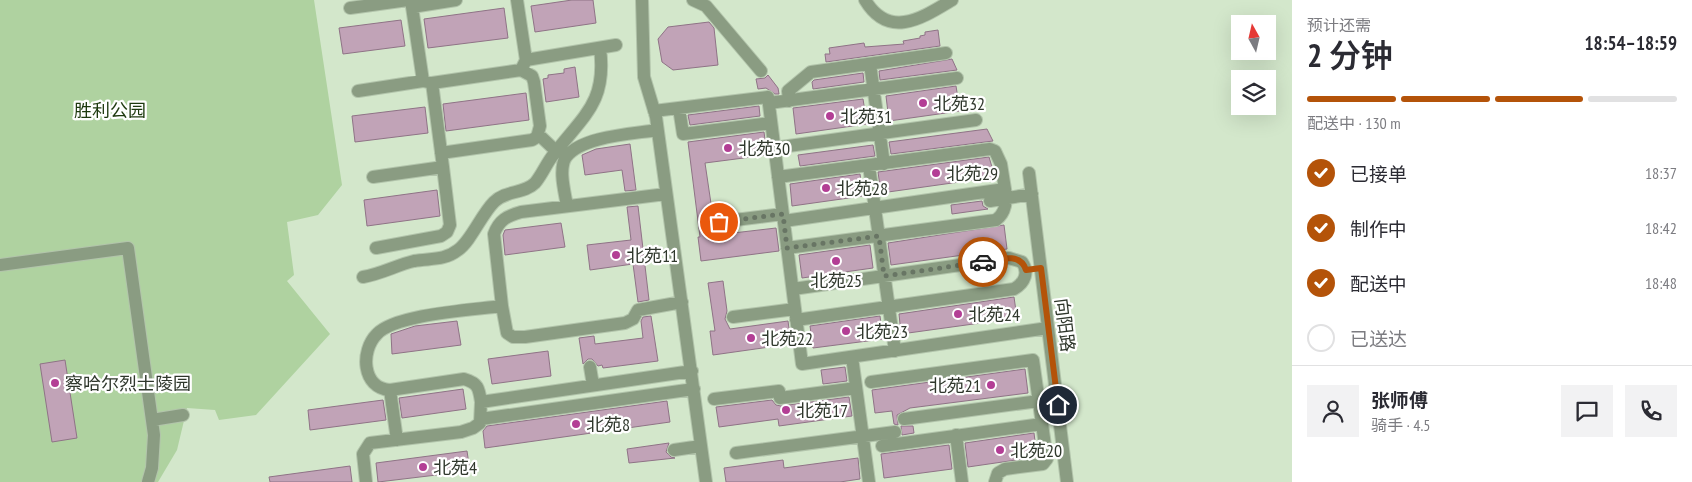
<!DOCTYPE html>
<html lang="zh">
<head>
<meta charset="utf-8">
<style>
  body { margin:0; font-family:"PT Sans Narrow","Noto Sans SC",sans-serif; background:#f2f2f3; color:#2b2b33; height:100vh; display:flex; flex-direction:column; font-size:19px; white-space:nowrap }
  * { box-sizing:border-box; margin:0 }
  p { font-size:16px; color:#7c7c81 }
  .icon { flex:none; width:28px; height:28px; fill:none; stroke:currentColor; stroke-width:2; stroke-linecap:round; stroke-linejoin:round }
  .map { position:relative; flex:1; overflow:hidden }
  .details { display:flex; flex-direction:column; background:#fff; width:400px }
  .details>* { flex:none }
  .needle { width:32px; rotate:352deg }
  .controls { position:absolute; left:1231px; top:15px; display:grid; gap:10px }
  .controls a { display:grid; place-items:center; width:45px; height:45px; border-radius:0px; background:#fff; box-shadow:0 5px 20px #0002; font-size:25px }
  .pin { position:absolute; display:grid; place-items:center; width:42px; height:42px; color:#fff; margin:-21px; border:2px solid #fff; border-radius:50%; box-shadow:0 1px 5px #0007 }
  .courier { position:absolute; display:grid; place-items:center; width:50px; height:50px; margin:-25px; border:4px solid #b45309; border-radius:50%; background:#fff; color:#222; box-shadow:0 1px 6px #0007 }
  .summary em { font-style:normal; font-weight:600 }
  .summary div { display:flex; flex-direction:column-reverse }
  .summary { display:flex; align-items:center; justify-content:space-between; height:85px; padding:0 15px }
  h1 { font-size:32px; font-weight:600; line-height:38px }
  .bar { display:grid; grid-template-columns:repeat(4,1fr); gap:8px 5px; align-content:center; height:60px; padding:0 15px }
  .bar i { height:6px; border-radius:4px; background:#e1e1e2 }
  .bar .current { background:#b45309 }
  .bar p { grid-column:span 4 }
  .line { display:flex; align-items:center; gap:12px; padding:0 15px; border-top:1px solid #e1e1e2 }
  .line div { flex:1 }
  .round { display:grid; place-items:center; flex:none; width:52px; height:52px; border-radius:0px; background:#f2f2f3 }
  ol { padding:0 15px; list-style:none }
  li { display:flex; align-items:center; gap:15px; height:55px }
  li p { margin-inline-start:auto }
  li .icon { padding:5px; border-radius:50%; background:#b45309; color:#fff; stroke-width:4 }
  li:last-child { color:#7c7c81 }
  li i { width:28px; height:28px; border:2px solid #e1e1e2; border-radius:50% }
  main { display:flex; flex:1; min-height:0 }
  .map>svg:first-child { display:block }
</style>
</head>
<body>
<main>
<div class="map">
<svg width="1292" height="482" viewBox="0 0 1292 482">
  <rect width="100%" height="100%" fill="#d3e7cb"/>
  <path fill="#afd2a0" d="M0,0h314l28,185 -24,30 -31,7 7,53 -7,6 43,53 -74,81 -37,5 -4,-10 -28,-2 -10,42 -19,32h-158z"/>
  <path fill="#c1a3b7" stroke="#8f7386" d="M572,0h21l3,23 -61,9 -4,-26z
    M504,8l4,30 -80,10 -4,-29z
    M401,20l4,26 -62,8 -4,-26z
    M709,22l5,6 4,37 -45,5 -11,-8 -4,-23 10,-12z
    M938,30l2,16 -114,16 -1,-8h5l-1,-6 35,-5 1,4 39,-3 -1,-3 17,-3v-2l5,-1v-3z
    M952,59l5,11 -77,10 -1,-9z
    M575,67l4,30 -33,5 -3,-23 5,-1v-3l16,-2v-4z
    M863,73l1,9 -51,7 -1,-7 2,-2z
    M768,75l10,13 1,6h-4l-9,-6 -8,1 -2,-10 9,-1z
    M956,86l4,25 -71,10 -3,-25z
    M526,93l3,27 -83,11 -3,-27z
    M863,99l4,25 -71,10 -3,-26z
    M759,106l1,10 -70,9 -2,-10z
    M425,107l3,26 -73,9 -3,-26z
    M987,129l6,12 -102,13 -2,-12z
    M764,132l3,23 -62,8 8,54 -2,6 5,12 60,-7 3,23 -78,10 -3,-24h2l-12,-95z
    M630,144l6,46 -11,1 -3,-21 -37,5 -3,-20 14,-6z
    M873,145l2,11 -75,10 -2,-11z
    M989,157l6,20 -114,16 -3,-21z
    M860,174l3,22 -71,10 -2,-22z
    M437,190l3,26 -73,10 -3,-26z
    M982,201l1,5 5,3 -36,5 -1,-9z
    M638,206l11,94 -11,2 -5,-38 -43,6 -3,-25 44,-5 -4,-33z
    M561,223l4,24 -60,8 -2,-20 2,-5z
    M1004,225l3,24 -116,16 -3,-22z
    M870,245l3,23 -71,10 -3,-23z
    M723,281l4,30 -2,8 5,10 58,-8 3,23 -78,11 -3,-24h5l-7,-48z
    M1014,297l3,21 -116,16 -2,-20z
    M651,316l7,45 -55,7 -1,-3 -4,1 -6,-7h-4l-5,5 -4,-26 15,-2 1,8 48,-6 -2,-17 2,-4z
    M880,316l3,23 -70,9 -3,-22z
    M457,321l4,24 -69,9 -1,-20 24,-8z
    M548,351l3,25 -59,8 -4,-25z
    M65,360l12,78 -25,4 -12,-78z
    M845,367l2,14 -24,3 -2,-14z
    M1025,369l3,24 -118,15 -13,7 1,10 -4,-1 -2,-13 -17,2 -3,-23z
    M463,389l3,20 -64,9 -3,-20z
    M849,397l3,19 -73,10 -1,-7 -59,8 -3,-20 56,-7 4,5 5,1z
    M383,400l3,20 -76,10 -2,-20z
    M667,401l3,21 -185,26 -2,-17 4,-5z
    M901,426h12l1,7 -12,2z
    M1034,433l3,24 -69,10 -3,-24z
    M669,443l-3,9 5,5 4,1 -46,5 -2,-14z
    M949,445l3,24 -68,9 -3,-24z
    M467,451l3,20 -92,11 -2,-19z
    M858,458l2,21 -20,3h-114l-2,-14 59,-8 1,8z
    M350,466l2,16h-82l-1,-5z"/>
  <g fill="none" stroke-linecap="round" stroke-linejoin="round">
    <g stroke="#b2c4ab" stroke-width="14">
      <path id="minor" d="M411,0l12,81
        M517,0l9,60
        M642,0l2,77 12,40 50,365
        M693,0l13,6 55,65
        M865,0c24,40 57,18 87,0
        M412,7l44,-7
        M350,8l58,-8
        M870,64l14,100
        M358,91l65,-10 9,2 89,-13 5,-10 90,-15
        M789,101l-1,-10 23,-19 135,-19
        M769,103l188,-25
        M679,108l4,26 88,-11
        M654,111l114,-14 34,267 246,-36
        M538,134l18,17
        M774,148l202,-28
        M441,153l91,-13 5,-3 3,-11 -6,-44 -2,-6 -11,-6
        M869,166l26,185
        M1029,173l38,309
        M373,177l70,-10 -11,-84
        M778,177l212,-28 5,2 6,13 4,25
        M990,201l42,-7
        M567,206c-2,-13 -9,-37 -1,-49 16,-21 67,-23 91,-27
        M784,221l221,-32c2,11 1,24 -9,31l-209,28
        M719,222l64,-8
        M376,248l65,-12 6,-4 3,-7 -7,-58
        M0,265l128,-17 26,187 -2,33 -4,14
        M363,277c18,-3 34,-12 51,-16 16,-3 30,0 44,-11 13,-9 23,-35 36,-48 12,-12 30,-8 41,-19 7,-8 12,-21 19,-29 30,-39 53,-52 46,-106
        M793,289l216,-31 13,4c7,10 3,21 -8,27l-218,31
        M502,306l5,27 6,4h12l100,-14 8,-4 5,-9 44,-8
        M733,317l62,-8
        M852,357l17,125
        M590,367l3,18
        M871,382l162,-22 9,64
        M390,390l7,50
        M714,399l65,-8 1,7 76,-10
        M481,402c-2,-14 -3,-19 -17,-23l-74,11c-28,-2 -30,-39 -13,-56 19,-20 96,-24 125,-28l-8,-72c5,-14 13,-18 27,-22l145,-18
        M481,419l213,-30
        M904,419l135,-18
        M152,420l31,-5
        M956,435l6,47
        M882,446l160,-22 5,35 -4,5 -38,5 -7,4 -3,9
        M674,450l27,-4
        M736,453l159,-21
        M366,482l-3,-28 7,-11 91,-11 12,-4 7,-5 1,-21 211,-31"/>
    </g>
    <use href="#minor" stroke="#8a9c82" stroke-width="12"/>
  </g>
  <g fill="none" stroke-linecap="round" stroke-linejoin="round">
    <path stroke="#687564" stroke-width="5" stroke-dasharray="0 9" d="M719,222l64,-8 4,34 92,-12 5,40 99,-14"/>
    <path stroke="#b45309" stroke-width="6" d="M983,262c14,-2 37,-11 43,8l15,-2 17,137"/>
  </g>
  <g fill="#b33e95" stroke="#fff" stroke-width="2">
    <circle cx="923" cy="103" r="5"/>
    <circle cx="830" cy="116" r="5"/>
    <circle cx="728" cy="148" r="5"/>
    <circle cx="936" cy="173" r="5"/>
    <circle cx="826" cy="188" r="5"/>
    <circle cx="616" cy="255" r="5"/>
    <circle cx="836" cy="261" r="5"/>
    <circle cx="958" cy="314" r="5"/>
    <circle cx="846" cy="331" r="5"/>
    <circle cx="751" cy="338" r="5"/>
    <circle cx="55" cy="383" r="5"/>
    <circle cx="991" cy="385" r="5"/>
    <circle cx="786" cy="410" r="5"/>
    <circle cx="576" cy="424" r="5"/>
    <circle cx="1000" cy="450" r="5"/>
    <circle cx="423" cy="467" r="5"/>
  </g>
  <g text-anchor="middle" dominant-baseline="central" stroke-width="4.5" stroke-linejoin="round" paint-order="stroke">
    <g font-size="18" fill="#2f372c" stroke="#fff" text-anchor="start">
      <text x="933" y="103">北苑32</text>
      <text x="840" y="116">北苑31</text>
      <text x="738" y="148">北苑30</text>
      <text x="946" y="173">北苑29</text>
      <text x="836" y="188">北苑28</text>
      <text x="626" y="255">北苑11</text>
      <text x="836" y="280" text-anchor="middle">北苑25</text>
      <text x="968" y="314">北苑24</text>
      <text x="856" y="331">北苑23</text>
      <text x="761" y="338">北苑22</text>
      <text x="65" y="383">察哈尔烈士陵园</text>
      <text x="981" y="385" text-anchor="end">北苑21</text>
      <text x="796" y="410">北苑17</text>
      <text x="586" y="424">北苑8</text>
      <text x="1010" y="450">北苑20</text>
      <text x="433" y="467">北苑4</text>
    </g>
    <g font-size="18" fill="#1d390e" stroke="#fff">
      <text x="110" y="110">胜利公园</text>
    </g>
    <g font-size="18" fill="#2f372c" stroke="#fff">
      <text transform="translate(1065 325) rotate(83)">向阳路</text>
    </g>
  </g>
</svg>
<div class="controls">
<a><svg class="needle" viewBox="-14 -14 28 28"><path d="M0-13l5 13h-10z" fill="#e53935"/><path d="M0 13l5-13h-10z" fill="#7c7c81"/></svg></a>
<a><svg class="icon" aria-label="layers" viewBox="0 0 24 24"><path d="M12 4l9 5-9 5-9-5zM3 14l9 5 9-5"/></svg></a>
</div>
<div class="pin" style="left:719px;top:222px;background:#ea580c"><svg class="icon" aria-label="bag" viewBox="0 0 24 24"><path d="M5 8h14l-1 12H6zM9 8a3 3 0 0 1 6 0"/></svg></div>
<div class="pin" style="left:1058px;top:405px;background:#1f2937"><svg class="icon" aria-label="home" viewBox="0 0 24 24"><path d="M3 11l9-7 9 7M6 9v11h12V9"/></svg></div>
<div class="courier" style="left:983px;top:262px"><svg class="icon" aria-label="car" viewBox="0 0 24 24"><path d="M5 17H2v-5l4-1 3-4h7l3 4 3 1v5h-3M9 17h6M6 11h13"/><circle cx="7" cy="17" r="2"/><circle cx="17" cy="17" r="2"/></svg></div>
</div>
<section class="details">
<div class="summary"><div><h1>2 分钟</h1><p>预计还需</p></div><em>18:54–18:59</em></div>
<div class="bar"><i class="current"></i><i class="current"></i><i class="current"></i><i></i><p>配送中 · 130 m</p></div>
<ol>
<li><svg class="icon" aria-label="check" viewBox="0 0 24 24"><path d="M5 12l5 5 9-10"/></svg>已接单<p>18:37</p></li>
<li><svg class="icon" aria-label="check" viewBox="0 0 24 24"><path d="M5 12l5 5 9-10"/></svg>制作中<p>18:42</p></li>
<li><svg class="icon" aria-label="check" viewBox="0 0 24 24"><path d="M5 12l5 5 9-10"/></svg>配送中<p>18:48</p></li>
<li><i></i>已送达</li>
</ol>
<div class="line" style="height:90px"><a class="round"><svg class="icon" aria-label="person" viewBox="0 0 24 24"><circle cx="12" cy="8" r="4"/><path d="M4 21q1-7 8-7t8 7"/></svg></a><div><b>张师傅</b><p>骑手 · 4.5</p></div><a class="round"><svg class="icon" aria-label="chat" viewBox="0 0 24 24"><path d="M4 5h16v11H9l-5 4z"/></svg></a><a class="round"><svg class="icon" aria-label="phone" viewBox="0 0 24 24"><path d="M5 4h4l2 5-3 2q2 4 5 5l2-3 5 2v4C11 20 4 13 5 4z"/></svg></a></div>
</section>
</main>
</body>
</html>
